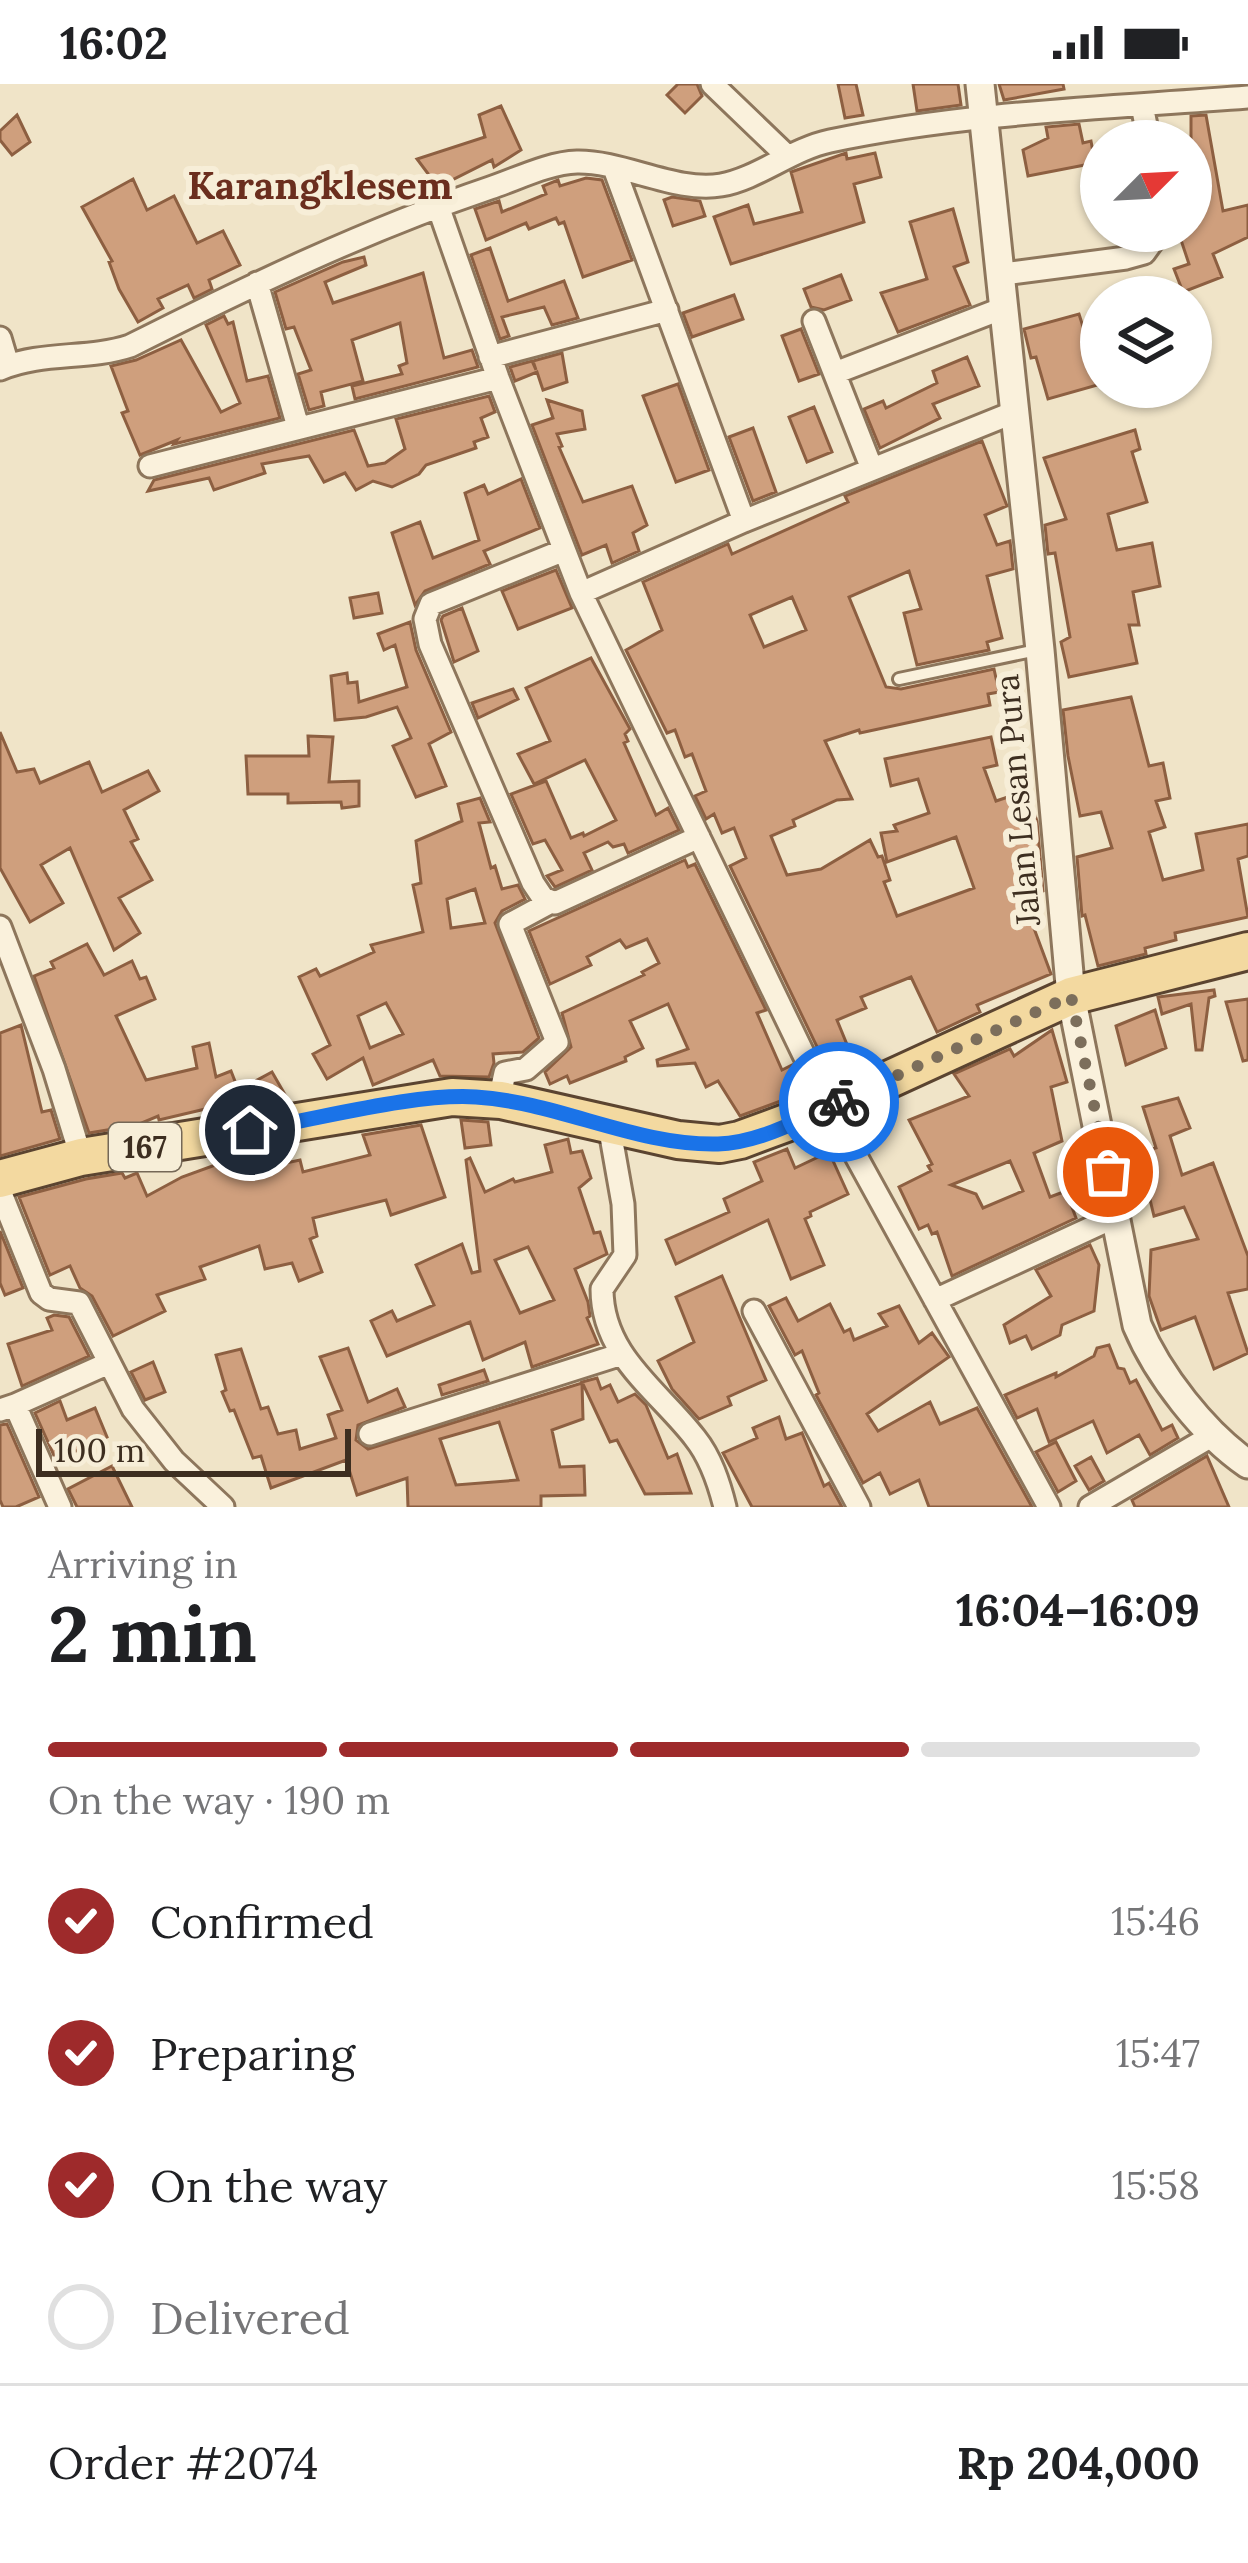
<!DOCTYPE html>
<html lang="en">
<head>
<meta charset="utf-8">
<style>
  body { margin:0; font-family:Lora,serif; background:#f6f6f6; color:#202124; height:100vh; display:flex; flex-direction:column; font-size:45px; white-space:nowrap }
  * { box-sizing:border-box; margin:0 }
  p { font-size:39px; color:#757577 }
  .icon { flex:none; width:66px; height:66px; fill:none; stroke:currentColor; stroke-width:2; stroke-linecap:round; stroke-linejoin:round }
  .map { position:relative; height:1423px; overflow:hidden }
  .side { display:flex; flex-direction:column; background:#fff; flex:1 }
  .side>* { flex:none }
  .needle { width:78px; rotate:66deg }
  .tools { position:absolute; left:1080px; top:36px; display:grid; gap:24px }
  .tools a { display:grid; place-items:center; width:132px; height:132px; border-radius:50%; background:#fff; box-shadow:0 3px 9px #0004; font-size:60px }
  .scale { position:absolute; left:36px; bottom:30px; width:315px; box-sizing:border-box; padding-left:12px; border:6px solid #3d2e20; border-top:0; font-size:33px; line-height:42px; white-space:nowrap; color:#3d2e20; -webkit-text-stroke:9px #f7eed8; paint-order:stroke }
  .pin { position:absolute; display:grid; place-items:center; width:102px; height:102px; color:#fff; margin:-51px; border:6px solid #fff; border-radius:50%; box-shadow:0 3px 12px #0007 }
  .courier { position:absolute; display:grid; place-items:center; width:120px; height:120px; margin:-60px; border:9px solid #1a73e8; border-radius:50%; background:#fff; color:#222; box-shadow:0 3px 15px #0007 }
  .headline em { font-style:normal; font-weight:700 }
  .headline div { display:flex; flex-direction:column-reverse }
  .headline { display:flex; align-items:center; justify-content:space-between; height:204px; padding:0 48px }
  h1 { font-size:78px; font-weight:700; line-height:90px }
  .bar { display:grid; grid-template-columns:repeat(4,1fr); gap:18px 12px; align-content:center; height:144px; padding:0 48px }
  .bar i { height:15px; border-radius:9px; background:#e0e0e0 }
  .bar .current { background:#9e2a2b }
  .bar p { grid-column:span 4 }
  .line { display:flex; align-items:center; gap:30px; padding:0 48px; border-top:3px solid #e0e0e0 }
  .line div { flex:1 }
  ol { padding:0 48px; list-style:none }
  li { display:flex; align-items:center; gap:36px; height:132px }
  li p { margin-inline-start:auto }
  li .icon { padding:12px; border-radius:50%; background:#9e2a2b; color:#fff; stroke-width:4 }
  li:last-child { color:#757577 }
  li i { width:66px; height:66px; border:6px solid #e0e0e0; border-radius:50% }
  .status { display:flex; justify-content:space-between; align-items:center; height:84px; padding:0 60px; background:#fff; direction:ltr }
  .status svg { height:33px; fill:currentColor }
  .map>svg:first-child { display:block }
</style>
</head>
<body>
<div class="status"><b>16:02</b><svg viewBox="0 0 49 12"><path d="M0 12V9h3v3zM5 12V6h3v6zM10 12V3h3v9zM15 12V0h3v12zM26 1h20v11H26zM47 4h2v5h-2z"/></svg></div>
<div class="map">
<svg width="1248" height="1423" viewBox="0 0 1248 1423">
  <rect width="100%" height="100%" fill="#f0e4c8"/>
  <path fill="#cf9f7d" stroke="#8d5f41" stroke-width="3" fill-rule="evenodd" d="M678,0h19l5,12 -17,17 -18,-18z
    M838,0h18l7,31 -18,3z
    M913,0h45l3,21 -44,6z
    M999,0h64l1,5 -60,11z
    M501,22l20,44 -27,17 -2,-7 -54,27 -21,-28 68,-22 -6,-22z
    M17,31l13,27 -18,13 -12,-15v-9z
    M1206,31l17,96 25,-6v32l-35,17 9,23 -39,15 -9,-23 15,-5 -11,-33h13v-115z
    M1079,40l4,19 8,-2 4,22 -67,13 -5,-26 25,-12 -2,-11z
    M846,69l1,6 28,-6 6,24 -27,7 10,38 -133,42 -17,-47 34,-12 6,19 48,-12 -11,-40z
    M586,94l16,2 30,80 -49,17 -19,-55 -5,2 -3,-6 -27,11 -3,-6 -40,17 -11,-31 24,-8 3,11 44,-18 -3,-8 15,-6 2,6z
    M133,95l14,31 27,-14 23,47 26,-12 17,34 -31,15 3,9 -18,9 -6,-13 -30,14 5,9 -25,14 -19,-33 -10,-27 3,-1 -30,-54z
    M672,113l28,4 5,15 -32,10 -9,-26z
    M953,125l15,53 -14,5 16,38 -72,27 -17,-39 46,-14 -17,-57z
    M490,164l18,53 56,-20 14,37 -26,7 -8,-18 -42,10 7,19 -9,3 -29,-84z
    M364,173l2,8 -41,17 8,21 90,-30 21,85 28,-8 6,17 -123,32 -3,-13 50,-12 -3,-8 8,-3 -7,-40 -48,17 11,41 -42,11 3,14 -15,4 -11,-36 13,-4 -17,-43 -8,2 -11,-37 68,-30z
    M841,191l10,25 -27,10 -13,-3 -7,-18z
    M734,211l9,24 -51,18 -9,-24z
    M1079,230l22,70 -53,15 -12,-42 -5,1 -7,-29z
    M224,232l4,8 5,-2 14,59 21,-5 12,42 -106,26 3,-4 -37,15 -18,-42 6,-2 -17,-45 25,-6 45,-20 40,72 19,-9 -34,-78z
    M801,245l18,45 -20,7 -17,-45z
    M562,269l5,29 -24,8 -6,-18 -22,9 -5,-14 22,-6 4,9 -3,-9z
    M967,273l12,29 -46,18 7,14 -60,30 -16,-39 19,-8 3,7 51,-25 -4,-12z
    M678,300l31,86 -33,12 -33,-86z
    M489,312l6,16 -14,6 7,19 -14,5 2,6 -50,17 -7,9 -27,13 -19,-6 -17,9 -11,-17 -21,9 -15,-26 -47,8 3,9 -51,17 -5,-12 -61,13 6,-11 200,-50 14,36 17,-3 20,-14 -9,-30z
    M547,316l35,11 3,18 -28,5 5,12 -3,1 24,55 49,-16 15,39 -14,8 6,18 -27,12 -6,-18 -24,10 -50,-130 21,-7z
    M814,323l18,45 -25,10 -18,-45z
    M753,344l23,64 -23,9 -24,-64z
    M1135,346l5,19 -8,3 15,50 -39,12 9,36 35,-7 8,43 -27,6 6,33h-10l8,38 -68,14 -8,-35 9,-5 -15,-84 -7,1 -3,-29 21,-6 -22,-61z
    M982,357l25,65 -22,9 12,30 13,-4 3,28 -26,7 15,62 -15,4 2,8 -72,15 -13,-52 17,-4 -12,-38 -60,26 37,90 15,2 93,-20 5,23 -11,2 2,11 -130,28 -1,-3 -34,11 27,58 -15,1 -44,20 2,6 -24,10 16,39 34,-6 49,-29 8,17 4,-1 8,24 -6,2 13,34 77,-28 -18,-51 -69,25 -6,-29 16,-2 -3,-6 35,-12 -11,-34 -27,7 -6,-27 106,-22 6,28 -13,3 12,33 30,-10 11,30 6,70 -11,4 9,25 -9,3 19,51 -74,31 3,7 -43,20 -26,-55 -50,20 5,11 -29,12 20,49 -24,11 -103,-214 16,-8 -12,-30 -12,5 -8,-19 -8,5 -11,-23 11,-5 -14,-37 -7,3 -10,-27 -8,3 -41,-83 36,-20 -19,-48 85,-38 4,10 116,-52 -3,-6zM792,513l14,33 -42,17 -14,-32z
    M521,395l19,49 -56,23 6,13 -65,27 -10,14 -23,-72 28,-11 13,36 46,-18 -14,-47 19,-8 4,9z
    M556,486l16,38 -54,21 -16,-38z
    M378,509l4,20 -28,5 -4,-20z
    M462,524l16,43 -24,11 -13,-42 2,-4z
    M410,538l6,28 35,82 -22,12 17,42 -30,11 -23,-51 18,-8 -14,-31 -31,10 -31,3 -4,-44 16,-3 1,10 9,-1 2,20 48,-15 -12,-42 -11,5 -6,-16z
    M591,574l39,71 -5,5 3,7 -4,2 32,72 12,-7 11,22 -51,23 -4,-9 -11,3 -5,-5 -24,11 8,17 -37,17 -8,-11 15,-6 -17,-30 -12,4 -22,-50 35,-13 25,57 12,-5 1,3 32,-16 -31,-60 -51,24 -16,-30 32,-13 -24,-53z
    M513,605l5,10 -40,19 -6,-15z
    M1131,613l18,69 14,-3 7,35 -14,3 9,26 -16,5 14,48 40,-10 -7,-36 52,-10v32l-10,3 10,58 -73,16 1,7 -31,8 1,6 -48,12 -13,-51 -3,1 -5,-59 35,-9 -11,-36 -21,4 -12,-60 -5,-46z
    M0,648l17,40 17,-3 6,14 49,-21 13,30 46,-21 11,20 -35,19 14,29 -7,3 21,38 -33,18 21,35 -26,17 -44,-102 -29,17 22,38 -33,19 -30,-54z
    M308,652l25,1 -4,45 30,-1v25l-17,2 -1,-6 -53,1v-9h-40l-2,-38h63z
    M480,714l10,24 -11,1 12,45 4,-2 7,23 16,-4 7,14 -23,12 -7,12 44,115 -16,14 -30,2 1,9 -5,14 -49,-1 -7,-16 -60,25 -10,-27 -36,21 -14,-25 17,-9 -31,-68 17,-8 4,7 54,-24 -3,-7 52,-13 -10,-47 8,-2 -5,-42 46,-20 -4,-17zM475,805l10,34 -34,5 -4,-29zM386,919l17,31 -33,14 -12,-32z
    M685,776l3,7 7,-3 71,146 -9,3 25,57 10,-5 13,27 -65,24 -22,-35 -12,6 -11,-24 -37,3 -1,-6 31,-11 -20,-45 -38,17 13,27 -18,9 1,4 -56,22 -3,-7 -17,8 -5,-12 26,-25 -9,-34 82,-38 -2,-3 17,-9 -12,-24 -21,9 -6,-8 -33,17 4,8 -41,19 -21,-53z
    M87,860l17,31 28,-14 8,18 6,-2 9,22 -39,17 30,64 51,-12 -4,-21 16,-4 7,34 15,-6 12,31 -24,9 -5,-4 -55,13 -1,-4 -21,9 -48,8 -55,-157 20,-8 -3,-6z
    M1214,906l1,6 -6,2 -7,52h-6l-5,-46 -29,10 -4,-17z
    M1248,915v61l-5,1 -17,-59z
    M1155,926l11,38 -40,17 -10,-39z
    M21,941l21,87 9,-2 9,29 -60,17v-123z
    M1052,946l15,52 -16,5 11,54 -28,12 16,44 16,-6 10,27 -124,58 -15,-44 -5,2 -4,-9 -9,4 -20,-42 32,-16 -3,-5 4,-2 -23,-44 60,-24 -15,-22 56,-25 4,7zM1010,1077l13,30 -40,17 -7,-14 -25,-9z
    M272,988l15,26 -27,7 -12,-20z
    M1178,1014l12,30 -20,8 12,39 31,-12 35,93v33l-20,4 20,60 -34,16 -19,-52 -34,13 -12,-34 2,-46 47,-11 -14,-32 -30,9 -8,-33 -7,3 -8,-32 25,-6 -13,-41z
    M461,1036l27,2 3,23 -26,3z
    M421,1041l24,72 -54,18 -5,-15 -73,18 4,18 -7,3 12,33 -23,9 -7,-18 -27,6 -6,-23 -59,21 5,12 -48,16 8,16 -52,25 -21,-40 -12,-8 -10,-22 -20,9 -31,-78 67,-18 36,-6 3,5 12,-5 10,23 35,-19 47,-17 5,14 66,-14 3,12 67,-17 -7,-20z
    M568,1055l3,14 11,-2 9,27 -12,10 15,45 6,-1 7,22 -32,15 13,33 2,14 -3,2 11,26 -66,23 -7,-25 -42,18 -13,-38 -83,34 -16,-35 21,-10 5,10 37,-16 -18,-40 46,-21 10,29 8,-2 -14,-111 4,-2 15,34 28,-13 2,3 37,-10 -7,-27zM528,1163l26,53 -34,13 -25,-53z
    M787,1065l8,19 34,-16 19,42 -38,18 1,4 -6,3 19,46 -33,14 -23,-59 -92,44 -10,-24 63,-28 -5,-13 38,-18 -8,-19z
    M0,1147l23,57 -18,7 -5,-12z
    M1090,1161l9,20 -5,46 -32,14 -2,10 -28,14 -6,-13 -16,7 -6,-18 47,-29 -15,-26z
    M722,1192l44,104 -38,17 3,8 -32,14 -27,-30 -14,-28 36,-19 -18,-45z
    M786,1214l12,23 32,-17 14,28 6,-3 4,11 33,-14 -8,-12 20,-8 20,37 13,-10 17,24 -82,57 11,17 52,-29 10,22 37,-16 55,99h-103l-10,-27 -29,14 -10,-21 -17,10 -47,-88 3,-2 -17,-42 -7,4 -26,-49z
    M54,1231l15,2 20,39 -67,30 -14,-42 44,-14 -5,-12z
    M1109,1261l9,23 6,1 6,14 6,-3 26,50 10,-5 6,13 -28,17 -11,-20 -32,18 -14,-32 -44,21 -12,-33 -20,9 -12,-23 51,-22v4l38,-21 3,-8z
    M348,1264l20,54 29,-13 8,18 -47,18 -2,15 12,9 214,-66 1,36 -31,11 8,37 24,-1 1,29 -44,1v11h-133l-1,-29 -50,17 -11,-35 -75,28 -10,-32 -8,2 -19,-48 -4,1 -8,-19 4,-2 -10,-35 25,-6 20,60 7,-2 10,27 18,-4 4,19 36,-11 -8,-23 14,-5 -22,-53zM499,1338l19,58 -62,5 -16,-46z
    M153,1278l12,30 -20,8 -14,-28z
    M484,1286l4,11 -46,14 -3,-10z
    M597,1294l4,11 9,-4 8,17 17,-8 11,11 22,53 9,-4 14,39 -46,1 -28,-54 -7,2 -28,-60z
    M60,1317l7,19 28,-12 12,29 -51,23 -21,-47z
    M779,1333l7,22 16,-6 22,53 5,-3 13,24h-90l-29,-54 34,-15 -4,-10z
    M7,1340l32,73 -23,10h-13l-3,-7v-75z
    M1056,1358l20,39 -18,11 -22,-40z
    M1207,1372l22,51h-94l-3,-7z
    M1091,1373l13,24 -15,9 -14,-24z
    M112,1382l20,41h-55l-9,-18z"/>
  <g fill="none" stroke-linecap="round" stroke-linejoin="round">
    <g stroke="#8d765c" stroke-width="16">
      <path id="service" d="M899,595l138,-29"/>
    </g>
    <g stroke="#8d765c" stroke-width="27">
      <path id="minor" d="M712,0l74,71
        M1142,21l7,36
        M614,84l130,353
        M438,122l60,172 83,215 248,514 220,400
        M1003,190l123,-16 18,-5 16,-22
        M257,199l41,144
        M814,237l58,148
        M0,254l8,27
        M490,273l177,-47
        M0,285c42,-18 88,-9 130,-23 117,-59 236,-116 360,-158 27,-9 58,-25 87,-26 45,-1 100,31 144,23 36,-6 71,-36 109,-44 137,-29 279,-33 418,-44
        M835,289l171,-66
        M150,382l348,-88
        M562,467l-131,53 -6,15 5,25 103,239 10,15 12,5 144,-66
        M581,509l163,-72 273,-110
        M0,843l54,142 27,88
        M499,1016l6,-27 21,-4 31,-27 -47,-118 39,-21
        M609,1041l14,79 2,51 -23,34c0,67 57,102 93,149 16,20 24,45 30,69
        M0,1107l41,102 8,6 30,4 54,106 41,52 49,46
        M935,1216l182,-84
        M754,1227l105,196
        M15,1321l94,-42
        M0,1326l15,-5 45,102
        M370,1350l252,-80
        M1090,1423l125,-73"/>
    </g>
    <g stroke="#8d765c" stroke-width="33">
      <path id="tertiary" d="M980,0l60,566 31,346 66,329c21,50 67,109 111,139"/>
    </g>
    <g stroke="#5b4430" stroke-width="42">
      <path id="primary" d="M0,1095l81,-22 371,-60 49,3 177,40 42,4 20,-4 89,-33 242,-111 177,-45"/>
    </g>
    <use href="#service" stroke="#faf1dc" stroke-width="10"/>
    <use href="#minor" stroke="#faf1dc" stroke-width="21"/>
    <use href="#tertiary" stroke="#faf1dc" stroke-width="27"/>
    <use href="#primary" stroke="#f3d9a0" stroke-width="36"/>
  </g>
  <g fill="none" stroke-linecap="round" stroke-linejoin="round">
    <path stroke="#7c6e5b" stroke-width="12" stroke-dasharray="0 21.6" d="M839,1018l232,-106 37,176"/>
    <path stroke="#1a73e8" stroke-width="15" d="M250,1046c66,-10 162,-37 226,-33 82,5 160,49 242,47 40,-1 85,-25 121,-42"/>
  </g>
  <g text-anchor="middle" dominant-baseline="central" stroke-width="12" stroke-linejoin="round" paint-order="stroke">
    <rect fill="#f7eed8" stroke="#756857" stroke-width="3" x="109" y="1039" width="72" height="48" rx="9"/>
    <g font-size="30" font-weight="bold" fill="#3d2e20">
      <text x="145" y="1063">167</text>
    </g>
    <g font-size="33" fill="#3d2e20" stroke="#f7eed8">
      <text transform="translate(1017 716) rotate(-95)">Jalan Lesan Pura</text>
    </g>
    <g font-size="39" font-weight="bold" fill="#6b2e1e" stroke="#f7eed8">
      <text x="320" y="101">Karangklesem</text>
    </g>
  </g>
</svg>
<div class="tools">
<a><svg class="needle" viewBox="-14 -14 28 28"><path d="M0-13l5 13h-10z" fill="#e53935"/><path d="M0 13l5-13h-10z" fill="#757577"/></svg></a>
<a><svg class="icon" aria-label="layers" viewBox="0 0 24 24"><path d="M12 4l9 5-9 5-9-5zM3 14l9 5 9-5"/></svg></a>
</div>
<div class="scale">100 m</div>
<div class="pin" style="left:1108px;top:1088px;background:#ea580c"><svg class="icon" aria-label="bag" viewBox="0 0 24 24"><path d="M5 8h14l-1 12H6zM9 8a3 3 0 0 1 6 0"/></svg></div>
<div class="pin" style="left:250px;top:1046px;background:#1f2937"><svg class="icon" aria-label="home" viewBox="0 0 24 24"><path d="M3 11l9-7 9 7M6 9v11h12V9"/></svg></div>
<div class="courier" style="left:839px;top:1018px"><svg class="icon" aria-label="bike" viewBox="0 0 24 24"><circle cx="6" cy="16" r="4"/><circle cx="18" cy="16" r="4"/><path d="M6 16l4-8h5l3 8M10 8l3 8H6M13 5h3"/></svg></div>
</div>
<section class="side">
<div class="headline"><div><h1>2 min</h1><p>Arriving in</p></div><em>16:04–16:09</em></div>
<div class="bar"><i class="current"></i><i class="current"></i><i class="current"></i><i></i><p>On the way · 190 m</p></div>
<ol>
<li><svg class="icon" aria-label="check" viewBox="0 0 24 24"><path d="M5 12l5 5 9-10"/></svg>Confirmed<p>15:46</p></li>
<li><svg class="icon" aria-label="check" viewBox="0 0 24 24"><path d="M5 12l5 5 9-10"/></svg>Preparing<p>15:47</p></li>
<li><svg class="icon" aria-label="check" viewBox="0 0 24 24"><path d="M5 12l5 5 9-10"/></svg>On the way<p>15:58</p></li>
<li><i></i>Delivered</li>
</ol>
<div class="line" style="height:156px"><div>Order #2074</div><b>Rp 204,000</b></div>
</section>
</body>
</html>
